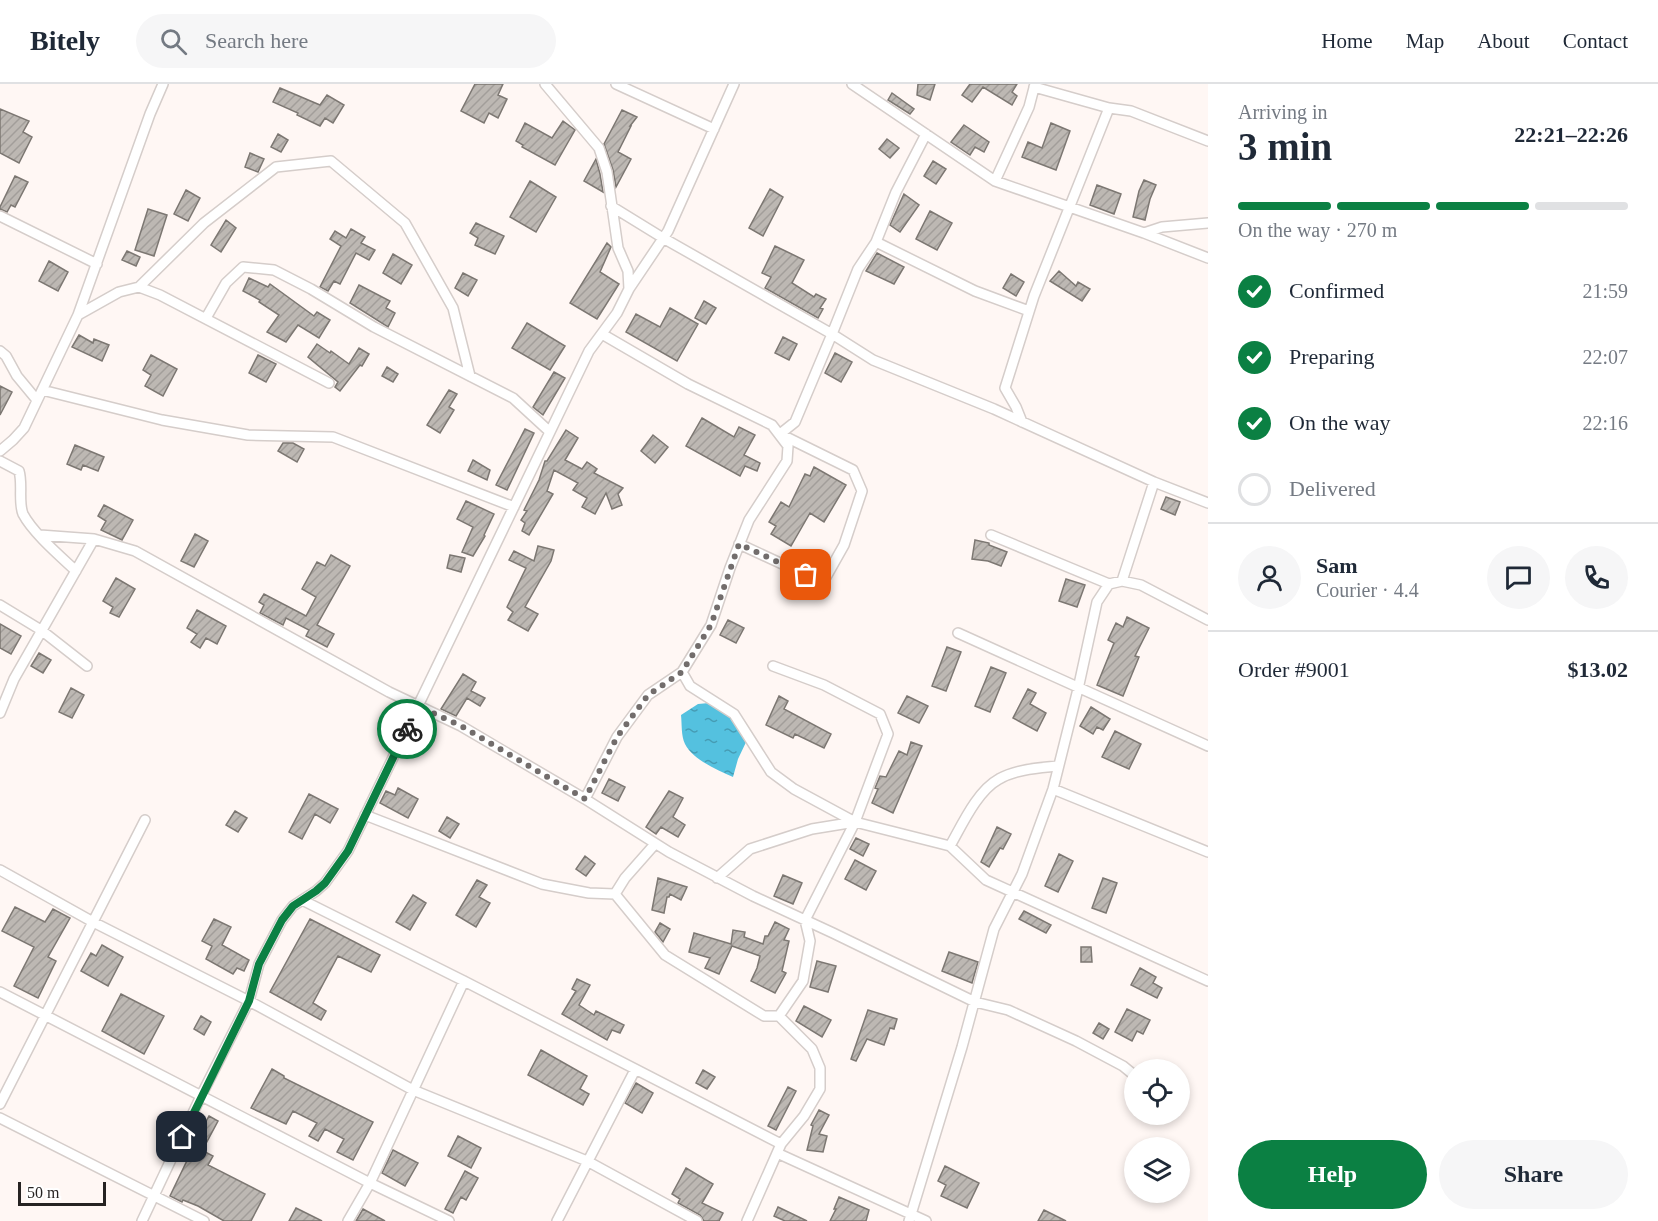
<!DOCTYPE html>
<html lang="en">
<head>
<meta charset="utf-8">
<style>
  body { margin:0; font-family:"Times New Roman",serif; background:#f6f6f7; color:#1f2937; height:100vh; display:flex; flex-direction:column; font-size:22px; white-space:nowrap }
  * { box-sizing:border-box; margin:0 }
  p { font-size:20px; color:#747a83 }
  .icon { flex:none; width:33px; height:33px; fill:none; stroke:currentColor; stroke-width:2; stroke-linecap:round; stroke-linejoin:round }
  .map { position:relative; flex:1; overflow:hidden }
  .drawer { display:flex; flex-direction:column; background:#fff; width:450px }
  .drawer>* { flex:none }
  .tools { position:absolute; left:1124px; top:975px; display:grid; gap:12px }
  .tools a { display:grid; place-items:center; width:66px; height:66px; border-radius:50%; background:#fff; box-shadow:0 3px 9px #0003; font-size:30px }
  .scale { position:absolute; left:18px; bottom:15px; width:88px; box-sizing:border-box; padding-left:6px; border:3px solid #262322; border-top:0; font-size:16px; line-height:21px; white-space:nowrap; color:#262322; -webkit-text-stroke:4px #fff; paint-order:stroke }
  .pin { position:absolute; display:grid; place-items:center; width:51px; height:51px; color:#fff; margin:-26px; border-radius:12px; box-shadow:0 3px 9px #0006 }
  .courier { position:absolute; display:grid; place-items:center; width:60px; height:60px; margin:-30px; border:4px solid #0b8043; border-radius:50%; background:#fff; color:#222; box-shadow:0 2px 8px #0007 }
  .head em { font-style:normal; font-weight:700 }
  .head div { display:flex; flex-direction:column-reverse }
  .head { display:flex; align-items:center; justify-content:space-between; height:102px; padding:0 30px }
  h1 { font-size:39px; font-weight:700; line-height:45px }
  .bar { display:grid; grid-template-columns:repeat(4,1fr); gap:9px 6px; align-content:center; height:72px; padding:0 30px }
  .bar i { height:8px; border-radius:4px; background:#e0e1e3 }
  .bar .selected { background:#0b8043 }
  .bar p { grid-column:span 4 }
  .line { display:flex; align-items:center; gap:15px; padding:0 30px; border-top:2px solid #e0e1e3 }
  .line div { flex:1 }
  .round { display:grid; place-items:center; flex:none; width:63px; height:63px; border-radius:32px; background:#f6f6f7 }
  ol { padding:0 30px; list-style:none }
  li { display:flex; align-items:center; gap:18px; height:66px }
  li p { margin-inline-start:auto }
  li .icon { padding:6px; border-radius:50%; background:#0b8043; color:#fff; stroke-width:4 }
  li:last-child { color:#747a83 }
  li i { width:33px; height:33px; border:3px solid #e0e1e3; border-radius:50% }
  .cta { display:flex; gap:12px; margin-top:auto; padding:12px 30px }
  .cta a { flex:1; height:69px; border-radius:36px; background:#0b8043; color:#fff; font-size:24px; font-weight:700; line-height:69px; text-align:center }
  .cta a+a { background:#f6f6f7; color:#1f2937 }
  header { display:flex; align-items:center; gap:36px; box-sizing:border-box; height:84px; padding:0 30px; background:#fff; border-bottom:2px solid #e0e1e3 }
  header strong { font-size:28px }
  nav { display:flex; gap:33px; margin-inline-start:auto; font-size:21px }
  .search { width:420px; height:54px; background:#f6f6f7; display:flex; align-items:center; gap:15px; box-sizing:border-box; padding:0 21px; border-radius:33px; color:#747a83; font-size:22px }
  main { display:flex; flex:1; min-height:0 }
  .map>svg:first-child { display:block }
</style>
</head>
<body>
<header>
<strong>Bitely</strong>
<div class="search"><svg class="icon" aria-label="search" viewBox="0 0 24 24"><circle cx="10" cy="10" r="6"/><path d="M15 15l6 6"/></svg>Search here</div>
<nav><a>Home</a><a>Map</a><a>About</a><a>Contact</a></nav>
</header>
<main>
<div class="map">
<svg width="1208" height="1137" viewBox="0 0 1208 1137">
  <defs>
    <pattern id="water-ripples" width="26" height="14" patternUnits="userSpaceOnUse" patternTransform="scale(1.5)"><rect width="26" height="14" fill="#54c1df"/><path d="M2 4q2-2 4 0t4 0M15 11q2-2 4 0t4 0" fill="none" stroke="#459cb4"/></pattern>
    <pattern id="building-hatch" width="6" height="6" patternUnits="userSpaceOnUse" patternTransform="scale(1.5)"><rect width="6" height="6" fill="#bdb8b3"/><path d="M-1 1l2-2M0 6l6-6M5 7l2-2" fill="none" stroke="#a29e9a"/></pattern>
  </defs>
  <rect width="100%" height="100%" fill="#fff7f4"/>
  <path fill="url(#water-ripples)" d="M709,619c21,9 27,17 39,35l-10,21 -5,18c-15,-7 -40,-17 -48,-33 -4,-8 -3,-20 -4,-29l17,-11z"/>
  <path fill="url(#building-hatch)" stroke="#7c7772" stroke-width="1.5" d="M475,0h28l-5,11 9,4 -9,19 -9,-5 -5,10 -23,-12z
    M918,0h17l-5,16 -13,-5z
    M970,0h47l-5,8 5,4 -5,9 -29,-18 -11,15 -10,-7z
    M280,4l40,17 7,-10 17,10 -11,18 -8,-5 -5,8 -23,-11 1,-2 -25,-11z
    M892,9l22,16 -4,5 -22,-14z
    M0,25l29,12 -6,11 9,5 -13,26 -19,-10z
    M622,26l15,7 -7,9h1l-13,26 13,7 -15,28 -3,-17 -9,-26z
    M563,37l12,9 -20,35 -33,-18 1,-2 -7,-4 9,-18 27,15z
    M1051,39l19,8 -14,39 -34,-13 6,-15 14,6z
    M964,41l25,17 -5,10 -9,-5 -5,8 -19,-13z
    M278,50l10,6 -7,12 -10,-5z
    M887,55l12,9 -9,10 -11,-9z
    M250,69l14,6 -6,13 -13,-5z
    M596,75l4,15 3,18 -19,-11z
    M933,77l13,8 -10,15 -12,-8z
    M15,92l13,6 -13,25 -4,-2 -4,7 -7,-3v-2z
    M1144,96l12,5 -6,14 -5,21 -12,-3 6,-26z
    M530,97l26,16 -20,35 -26,-15z
    M1097,101l24,9 -7,20 -24,-9z
    M770,105l13,8 -20,39 -14,-8z
    M186,106l14,8 -12,23 -14,-7z
    M904,110l15,11 -19,27 -10,-7z
    M148,125l19,6 -13,41 -19,-6z
    M930,127l22,12 -15,27 -21,-11z
    M226,136l10,8 -15,24 -10,-7z
    M476,139l28,13 -9,18 -20,-9 3,-7 -8,-5z
    M351,145l14,8 -4,6 14,7 -6,10 -13,-7 -16,31 -6,-3 -6,10 -8,-4 21,-41 -11,-7 5,-8 11,7z
    M607,159l4,4 -11,25 19,12 -22,35 -27,-16z
    M775,162l29,14 -12,23 22,14 2,-3 10,5 -6,9 3,1 -5,9 -53,-30 6,-11 -9,-4z
    M127,167l13,6 -4,9 -14,-6z
    M877,169l27,14 -10,17 -28,-13z
    M393,170l19,11 -11,19 -18,-11z
    M49,177l19,11 -10,19 -19,-10z
    M1059,187l17,15 2,-4 12,7 -8,12 -32,-20z
    M463,189l14,7 -9,16 -13,-8z
    M1011,190l13,8 -8,14 -13,-8z
    M249,194l19,9 2,-3 44,32 3,-4 13,8 -11,18 -21,-13 -12,17 -19,-10 12,-17 -20,-13 1,-2 -17,-9z
    M359,201l31,16 -4,7 9,5 -7,14 -38,-24z
    M704,217l12,7 -10,16 -11,-6z
    M670,224l28,16 -21,37 -51,-29 10,-18 24,13z
    M527,239l38,23 -15,24 -38,-22z
    M79,251l14,8 1,-4 15,6 -7,16 -30,-14z
    M783,253l14,7 -8,16 -14,-7z
    M317,260l13,9 1,-2 18,13 10,-16 10,6 -7,12 -2,-1 -20,26 -5,-4 3,-5 -30,-25z
    M835,269l17,9 -11,20 -16,-9z
    M151,271l26,14 -14,27 -18,-10 6,-11 -8,-5z
    M258,271l18,9 -10,18 -17,-9z
    M387,283l11,7 -5,8 -11,-6z
    M554,288l11,6 -22,37 -10,-8z
    M0,302l12,6 -12,23z
    M449,306l8,4 -8,13 5,3 -14,23 -13,-8z
    M702,334l32,19 5,-10 16,8 -11,20 16,8 -3,8 -12,-5 -5,10 -54,-30z
    M525,345l9,4 -27,57 -11,-5z
    M566,346l12,8 -13,22 17,9 5,-7 10,7 -3,4 29,15 -5,6 4,11 -10,4 -6,-16 -11,21 -13,-7 5,-9 -14,-8 5,-7 -24,-13 -7,21 6,3 -24,41 -7,-4 3,-8 -4,-3 6,-9 -3,-1 15,-30 6,-19h2z
    M653,351l15,12 -13,16 -14,-12z
    M283,359h10l11,6 -7,13 -19,-11z
    M75,361l29,12 -6,14 -15,-6 -2,5 -14,-6z
    M473,376l17,10 -3,10 -19,-9z
    M814,383l32,18 -22,37 -14,-9 -19,33 -20,-12 5,-8 -7,-4 12,-20 8,5 16,-33 5,2z
    M1166,413l14,5 -5,13 -14,-6z
    M466,417l28,13 -10,21 1,1 -12,20 -11,-4 11,-25 -16,-8z
    M104,421l29,15 -11,20 -21,-10 5,-9 -8,-5z
    M195,450l13,7 -14,26 -13,-6z
    M975,456l14,3v2l18,7 -6,14 -13,-5 -16,-2z
    M538,462l16,4 -3,11 -26,46 13,7 -10,17 -20,-11 5,-8 -6,-5 19,-39 -17,-8 5,-9 20,10z
    M331,471l19,11 -33,59 17,9 -7,13 -21,-11 3,-6 -23,-12 -3,7 -23,-12 4,-8 -5,-3 5,-8 42,22 10,-19 -14,-8 15,-27 8,4z
    M450,471l15,3 -4,14 -14,-4z
    M116,494l19,11 -16,28 -9,-4 3,-6 -10,-6z
    M1066,495l19,6 -8,22 -18,-6z
    M197,526l29,16 -9,18 -11,-6 -6,10 -9,-6 6,-8 -10,-6z
    M1127,533l22,11 -14,28 4,1 -16,39 -26,-11 17,-42 -6,-3 8,-17 7,4z
    M728,536l16,8 -8,15 -16,-8z
    M0,540l21,12 -10,18 -11,-6z
    M947,563l14,5 -15,39 -14,-5z
    M39,569l12,7 -8,13 -12,-7z
    M991,583l15,6 -16,39 -15,-6z
    M463,590l13,8 -5,9 14,7 -5,8 -13,-8 -11,18 -15,-7z
    M71,604l13,7 -12,23 -13,-6z
    M1028,605l8,4 -6,11 16,9 -9,18 -24,-13z
    M779,612l9,5 -4,8 47,25 -7,14 -29,-14 -2,4 -27,-13z
    M907,612l21,10 -9,17 -21,-10z
    M1091,623l19,12 -7,11 -6,-3 -4,7 -13,-8z
    M1115,647l26,13 -12,25 -27,-12z
    M911,658l11,4 -29,67 -21,-10 6,-14 -3,-1 5,-12 6,1 13,-26 8,4z
    M609,695l16,8 -7,14 -16,-8z
    M398,704l20,11 -10,19 -28,-15 6,-12 9,4z
    M669,707l14,7 -10,19 12,8 -7,12 -17,-10 -5,7 -10,-7z
    M309,710l29,15 -8,14 -15,-9 -13,25 -13,-7z
    M235,727l12,7 -9,14 -12,-7z
    M447,733l12,7 -9,14 -11,-7z
    M997,743l14,7 -8,15 -3,-1 -11,19 -8,-5z
    M856,754l13,6 -6,12 -13,-7z
    M1059,770l14,7 -15,31 -13,-6z
    M585,772l10,8 -9,12 -10,-7z
    M855,776l21,11 -10,19 -21,-11z
    M783,791l19,8 -9,21 -19,-8z
    M658,794l29,9 -6,13 -11,-6 -1,3h-2l-3,16 -12,-3z
    M1103,794l14,5 -11,30 -14,-5z
    M477,796l10,5 -8,12 11,6 -14,24 -20,-12z
    M413,811l13,8 -16,27 -14,-8z
    M15,823l30,15 8,-13 17,9 -22,39 8,4 -18,37 -24,-12 20,-39 -32,-16z
    M1024,827l27,14 -5,8 -27,-14z
    M214,835l17,8 -9,18 27,15 -5,11 -7,-3 -4,6 -27,-15 6,-13 -10,-5z
    M310,835l70,36 -9,17 -33,-16 -25,47 13,8 -5,9 -51,-28z
    M775,838l14,7 -5,11 5,1 -7,30 4,2 -11,20 -24,-12 6,-13 3,-12 -28,-10 -13,28 -14,-6 5,-10 -21,-6 5,-19 37,11 2,-14 12,2 -1,5 19,7 2,-8h3z
    M660,839l10,6 -7,13 -8,-10z
    M102,861l21,12 -15,29 -27,-15 10,-18 5,3z
    M1081,863h10l1,15h-11z
    M949,868l29,10 -6,21 -30,-12z
    M817,877l19,5 -8,26 -18,-5z
    M1140,884l16,9 -3,6 9,5 -5,10 -26,-13z
    M577,895l13,6 -11,20 15,10 2,-4 28,14 -4,8 -8,-3 -5,10 -45,-26 14,-23 -4,-2z
    M121,910l43,22 -20,38 -42,-23z
    M804,922l27,14 -9,17 -26,-16z
    M1127,925l23,11 -7,14 -6,-3 -5,10 -17,-9z
    M868,926l29,9 -3,10 -4,-1 -6,17 -17,-6 -11,22 -5,-2z
    M201,932l10,6 -7,13 -10,-6z
    M1099,939l10,6 -6,10 -10,-6z
    M541,966l46,26 -7,13 9,5 -6,11 -55,-30z
    M272,985l12,7v2l89,44 -20,38 -16,-8 7,-13 -19,-10 -7,12 -9,-5 8,-13 -24,-12 -7,13 -35,-16z
    M703,986l12,7 -8,12 -11,-6z
    M636,999l17,10 -11,20 -17,-10z
    M788,1003l8,4 -20,39 -8,-4z
    M819,1026l10,5 -10,19 8,2 -4,16 -16,-2 6,-24 -2,-1z
    M209,1032l9,5 -15,28 -10,-4z
    M458,1052l23,12 -10,20 -23,-12z
    M194,1062l19,10 -5,9 57,29 -14,27h-27l-26,-15 -15,-6 -1,2 -12,-6z
    M393,1066l25,13 -13,23 -23,-13z
    M945,1082l34,17 -12,25 -26,-12 5,-11 -8,-4z
    M686,1084l27,16 -11,19 21,10 -4,8h-15l-4,-6 -22,-12 2,-4 -8,-5z
    M465,1087l13,7 -12,22 -5,-3 -8,16 -8,-4z
    M839,1113l30,13 -3,11h-36l6,-12h-2z
    M778,1123l29,14h-22l-11,-5z
    M296,1124l26,13h-33z
    M363,1125l22,12h-29z
    M1044,1126l22,11h-28z"/>
  <g fill="none" stroke-linecap="round" stroke-linejoin="round">
    <g stroke="#d5cdca" stroke-width="12">
      <path id="minor" d="M616,0l98,45
        M852,0l143,97 149,52 64,25
        M1034,3l75,21
        M995,97l34,-74 6,-23
        M611,122l52,32 169,96 26,-65 18,-27 20,-50 30,-58
        M0,132l97,48
        M1144,149l18,-6 46,-4
        M876,158l99,49 54,20
        M139,203l65,-64 72,-56 55,-6 74,62 48,85 17,68
        M629,205l39,-58 66,-147
        M78,231l41,-23 20,-5 21,8 169,88
        M206,234l20,-35 17,-16 31,3 37,19 63,38 139,71 37,34
        M602,250l86,50 84,41 16,21 -1,15 -38,59 -19,48 -19,57 -29,47 8,14 44,28 37,58 23,17 61,33 95,24 36,34 222,101
        M0,267l6,5 11,20 19,23
        M42,306l120,30 86,15 85,2 181,70
        M1022,338l-6,-15 -11,-19 29,-92 75,-188 22,3 77,30
        M0,367l13,-11 11,-12 54,-113 72,-201 13,-30
        M0,377l19,10c4,13 -1,31 4,43 10,19 37,42 53,57
        M40,451l54,4 41,12 254,141 72,34 124,73 84,53 84,44 80,37 142,69 33,8 68,31 47,25 11,9
        M991,451l118,49
        M739,460l67,31 20,2 18,-32 18,-54 -9,-21 -73,-36 15,-12 37,-88 41,26 121,49 160,73 54,21
        M1122,497l32,-99
        M0,521l41,25 46,36
        M958,549l250,113
        M0,629l14,-34 80,-140
        M1053,705l155,63
        M585,715l32,-62 31,-42 34,-23
        M365,731l177,69 47,9 26,1 10,-16 30,-34
        M950,762c12,-21 27,-55 49,-67 17,-10 41,-11 59,-13
        M0,786l93,52 156,79 164,89 174,71 110,60
        M717,794l33,-29 62,-20 43,-7
        M615,810l50,61 99,61h15l24,-35 7,-40 -5,-21 50,-98 33,-88 -8,-20 -56,-29 -51,-19
        M302,816l162,81 317,163
        M0,908l370,191 79,38
        M0,1020l145,-284
        M0,1034l204,103
        M777,1069l149,68
        M142,1137l59,-125 48,-95 10,-37 23,-44 11,-14 23,-15 9,-8 23,-32 241,-500 28,-38 12,-24 -1,-18 -10,-23 -11,-76 -8,-24 -54,-64
        M348,1137l22,-38 94,-202
        M557,1137l78,-151
        M747,1137l34,-77 23,-28 16,-27v-21l-8,-19 -33,-33
        M909,1137l53,-174 32,-118 28,-55 31,-85 25,-100 19,-87 12,-18 13,-3 19,4 67,35"/>
    </g>
    <use href="#minor" stroke="#fff" stroke-width="9"/>
  </g>
  <g fill="none" stroke-linecap="round" stroke-linejoin="round">
    <path stroke="#726d6c" stroke-width="6" stroke-dasharray="0 10.8" d="M407,645l11,-23 43,20 124,73 32,-62 31,-42 34,-23 29,-47 28,-81 67,31"/>
    <path stroke="#0b8043" stroke-width="8" d="M182,1053l67,-136 10,-37 23,-44 11,-14 23,-15 9,-8 23,-32 59,-122"/>
  </g>
</svg>
<div class="tools">
<a><svg class="icon" aria-label="locate" viewBox="0 0 24 24"><circle cx="12" cy="12" r="6"/><path d="M12 2v4M12 18v4M2 12h4M18 12h4"/></svg></a>
<a><svg class="icon" aria-label="layers" viewBox="0 0 24 24"><path d="M12 4l9 5-9 5-9-5zM3 14l9 5 9-5"/></svg></a>
</div>
<div class="scale">50 m</div>
<div class="pin" style="left:806px;top:491px;background:#ea580c"><svg class="icon" aria-label="bag" viewBox="0 0 24 24"><path d="M5 8h14l-1 12H6zM9 8a3 3 0 0 1 6 0"/></svg></div>
<div class="pin" style="left:182px;top:1053px;background:#1f2937"><svg class="icon" aria-label="home" viewBox="0 0 24 24"><path d="M3 11l9-7 9 7M6 9v11h12V9"/></svg></div>
<div class="courier" style="left:407px;top:645px"><svg class="icon" aria-label="bike" viewBox="0 0 24 24"><circle cx="6" cy="16" r="4"/><circle cx="18" cy="16" r="4"/><path d="M6 16l4-8h5l3 8M10 8l3 8H6M13 5h3"/></svg></div>
</div>
<section class="drawer">
<div class="head"><div><h1>3 min</h1><p>Arriving in</p></div><em>22:21–22:26</em></div>
<div class="bar"><i class="selected"></i><i class="selected"></i><i class="selected"></i><i></i><p>On the way · 270 m</p></div>
<ol>
<li><svg class="icon" aria-label="check" viewBox="0 0 24 24"><path d="M5 12l5 5 9-10"/></svg>Confirmed<p>21:59</p></li>
<li><svg class="icon" aria-label="check" viewBox="0 0 24 24"><path d="M5 12l5 5 9-10"/></svg>Preparing<p>22:07</p></li>
<li><svg class="icon" aria-label="check" viewBox="0 0 24 24"><path d="M5 12l5 5 9-10"/></svg>On the way<p>22:16</p></li>
<li><i></i>Delivered</li>
</ol>
<div class="line" style="height:108px"><a class="round"><svg class="icon" aria-label="person" viewBox="0 0 24 24"><circle cx="12" cy="8" r="4"/><path d="M4 21q1-7 8-7t8 7"/></svg></a><div><b>Sam</b><p>Courier · 4.4</p></div><a class="round"><svg class="icon" aria-label="chat" viewBox="0 0 24 24"><path d="M4 5h16v11H9l-5 4z"/></svg></a><a class="round"><svg class="icon" aria-label="phone" viewBox="0 0 24 24"><path d="M5 4h4l2 5-3 2q2 4 5 5l2-3 5 2v4C11 20 4 13 5 4z"/></svg></a></div>
<div class="line" style="height:78px"><div>Order #9001</div><b>$13.02</b></div>
<div class="cta"><a>Help</a><a>Share</a></div>
</section>
</main>
</body>
</html>
